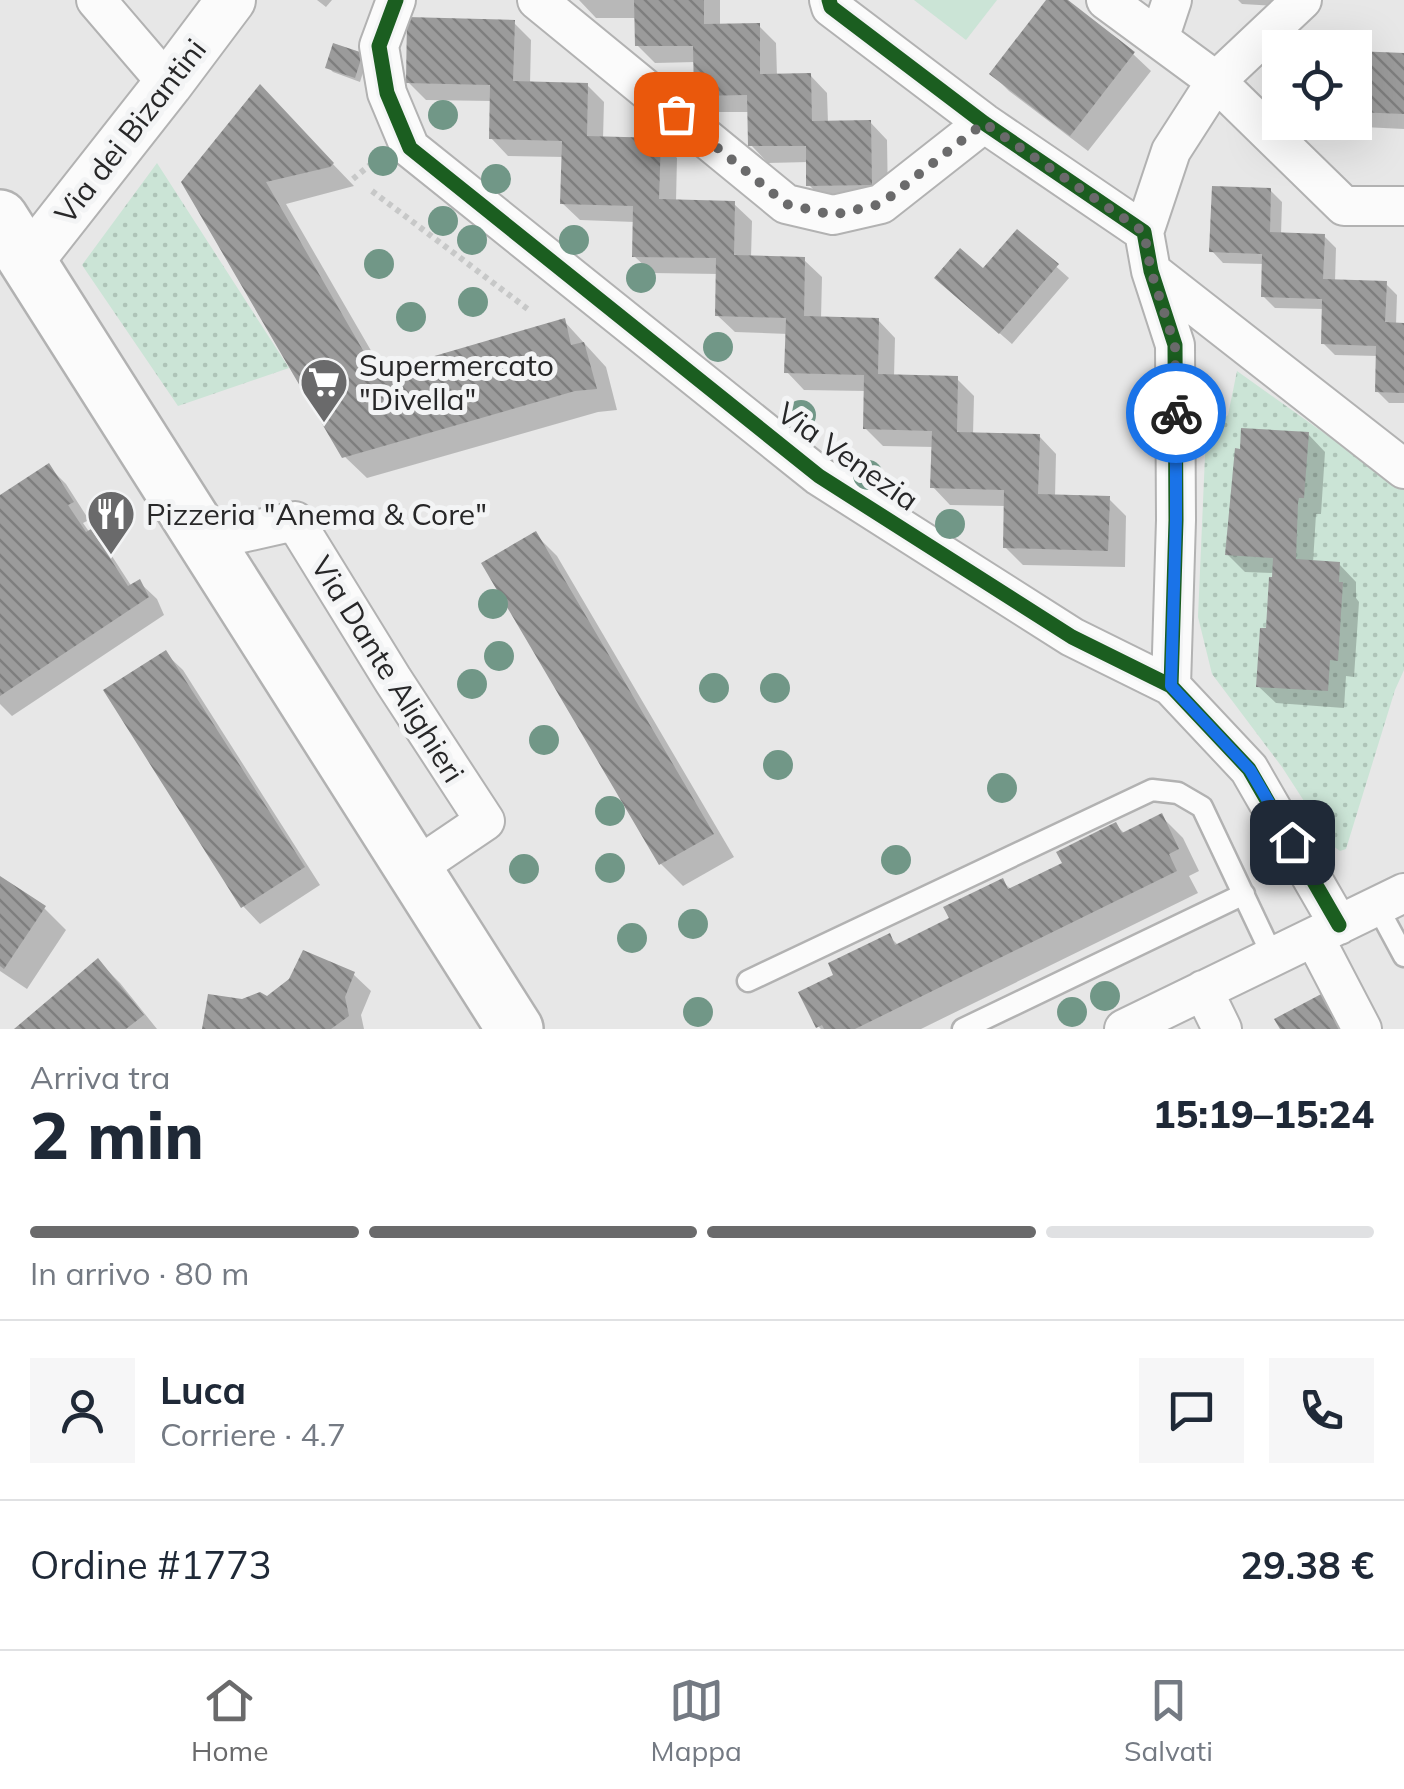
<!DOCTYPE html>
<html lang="it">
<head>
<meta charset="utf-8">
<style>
  body { margin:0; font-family:Mulish,sans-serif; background:#f6f6f7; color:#1f2937; height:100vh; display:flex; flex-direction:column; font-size:38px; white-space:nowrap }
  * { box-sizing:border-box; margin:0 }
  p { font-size:32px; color:#747a83 }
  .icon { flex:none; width:55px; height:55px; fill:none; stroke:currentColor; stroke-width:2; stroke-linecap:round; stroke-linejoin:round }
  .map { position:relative; height:1029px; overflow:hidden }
  .sheet { display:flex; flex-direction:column; background:#fff; flex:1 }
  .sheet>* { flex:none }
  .fabs { position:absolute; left:1262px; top:30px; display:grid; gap:20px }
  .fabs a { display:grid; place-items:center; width:110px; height:110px; border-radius:0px; background:#fff; box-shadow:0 10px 40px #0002; font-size:50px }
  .pin { position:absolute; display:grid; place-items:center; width:85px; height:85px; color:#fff; margin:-42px; border-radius:20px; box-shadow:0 5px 15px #0006 }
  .courier { position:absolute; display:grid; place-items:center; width:100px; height:100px; margin:-50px; border:8px solid #1a73e8; border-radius:50%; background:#fff; color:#222; box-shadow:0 2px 12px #0007 }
  .overview em { font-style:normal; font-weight:800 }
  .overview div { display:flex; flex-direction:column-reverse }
  .overview { display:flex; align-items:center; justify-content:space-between; height:170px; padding:0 30px }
  h1 { font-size:65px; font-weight:800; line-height:75px }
  .bar { display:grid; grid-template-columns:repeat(4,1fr); gap:15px 10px; align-content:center; height:120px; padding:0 30px }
  .bar i { height:12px; border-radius:8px; background:#e0e1e3 }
  .bar .on { background:#6a6a6b }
  .bar p { grid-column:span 4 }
  .line { display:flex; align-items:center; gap:25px; padding:0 30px; border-top:2px solid #e0e1e3 }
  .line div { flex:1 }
  .round { display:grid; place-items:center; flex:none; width:105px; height:105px; border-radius:0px; background:#f6f6f7 }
  .dock { display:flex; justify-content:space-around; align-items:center; height:140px; border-top:2px solid #e0e1e3; background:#fff; font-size:28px; color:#747a83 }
  .dock a { display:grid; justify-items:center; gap:5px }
  .dock .on { color:#6a6a6b }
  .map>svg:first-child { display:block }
</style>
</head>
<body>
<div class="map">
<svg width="1404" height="1029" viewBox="0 0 1404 1029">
  <defs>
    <pattern id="garden-dots" width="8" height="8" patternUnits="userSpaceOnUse" patternTransform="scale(2.5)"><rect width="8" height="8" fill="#cbe4d6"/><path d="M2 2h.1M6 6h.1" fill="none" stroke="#aec4b8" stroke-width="1.8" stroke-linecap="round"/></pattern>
    <pattern id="building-back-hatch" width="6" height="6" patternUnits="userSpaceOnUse" patternTransform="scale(2.5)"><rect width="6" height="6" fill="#9b9b9b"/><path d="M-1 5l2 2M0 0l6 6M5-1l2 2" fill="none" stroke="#7e7e7e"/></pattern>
  </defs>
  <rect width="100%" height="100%" fill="#e7e7e7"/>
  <path fill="#cbe4d6" d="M914,0h83l-31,40z"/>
  <path fill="url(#garden-dots)" d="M157,163l132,205 -111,38 -96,-141z
    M1237,371l167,119v180l-9,20 -49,159 -6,2 -7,-5 -51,-79 -70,-93 -14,-57 8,-184 22,-18z"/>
  <path fill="#0003" d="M317,0h15l-6,7z
    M579,0h141v26h39l17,17 1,33 33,-1 17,18 1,30 42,-1 17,18 1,61 -62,1 -17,-17v-23l-41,1 -17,-18 -1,-33h-36l-18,-17v-33l-41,1 -18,-18v-27h-41z
    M1049,0h14l70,54 18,17 -63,80 -79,-60 -17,-17z
    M1238,0h69v8l-65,-4z
    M514,23l17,17 -1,44 57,1 17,17 -1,37 57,1 17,18 -1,44 58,2 18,17 -1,37 53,2 18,17 -1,42 57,1 17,18 -1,39 63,2 17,17 -1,39 66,1 17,18 -1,43 54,2 17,17 -1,51 -102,-2 -18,-18 1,-41 -56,-1 -17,-18 1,-40 -51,-1 -18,-18 1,-37 -62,-1 -17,-18 1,-38 -53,-2 -18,-17 1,-41 -66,-1 -18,-17 1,-34 -55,-2 -18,-17 2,-46 -56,-1 -17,-18 1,-37 -66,-1 -18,-18z
    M1355,53l49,3v73l-41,-2 -8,-7z
    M362,55l5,5 -7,22 -27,-10 -5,-5z
    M281,110l73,76 -68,18 98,169 180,-52 42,46 11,43 -19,2 -231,66 -23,-22 -160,-273z
    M1270,190l12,12 -1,33 43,1 12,12 -1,34 51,2 11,11 -1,30h8v78h-15l-12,-12 1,-35 -43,-1 -12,-12 1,-34 -49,-1 -12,-12 1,-32 -41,-1 -11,-12z
    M1017,232l52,46 -57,66 -63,-55 34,-17z
    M1308,434l17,18 -4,62h-5l-3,49 26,1 17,18v16l3,4 -5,75 -8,-1 -2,32 -68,-5 -18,-17 17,-113 -30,-1 -17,-17z
    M49,467l17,17 23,36 -6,3 7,10 18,17 24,37 7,-5 18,17 7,16 -152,101 -12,-12v-207z
    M535,534l22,22 177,301 -51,29 -22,-22 -176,-301z
    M165,653l18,17 137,215 -60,39 -17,-18z
    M1161,816l22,22 16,33 -10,5 9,17 -277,136h-100l-3,-3 19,-50 52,-40 10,10 53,-27 50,-38 10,9 53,-26 51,-39 9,9z
    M0,879l44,29 22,22 -39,59 -27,-18z
    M98,961l22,22 37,46h-139z
    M353,974l18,17 -10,24 3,14h-160l38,-28 26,-3z"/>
  <path fill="url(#building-back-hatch)" d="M634,0h70v24l56,-1v51l51,-1 1,48 59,-1 1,65 -66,1v-40h-58l-1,-51 -53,1 -1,-50h-58z
    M1046,0h22l67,52 -65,84 -81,-62z
    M407,17l108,3 -2,61 75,2 -1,53 74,2 -2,61 76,2 -1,54 71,2 -1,59 75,2 -1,56 80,2 -1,56 83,2 -2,60 72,2 -2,55 -105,-3 1,-58 -74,-2 2,-57 -69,-2 1,-54 -80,-2 2,-55 -71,-2 1,-58 -84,-1 1,-51 -73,-2 2,-63 -73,-2 1,-54 -84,-2z
    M333,43l30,10 -8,25 -30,-10z
    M1355,51l49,2v61l-49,-2z
    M260,84l74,79 -4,4 -64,15 110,191 189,-55 6,27 13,-3 13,47 -22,2 -233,67 -161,-276z
    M1212,186l59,2 -1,44 55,2 -2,45 64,2 -2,41 19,1v70l-29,-1 1,-46 -55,-2 1,-45 -61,-2 1,-43 -53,-2z
    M1017,229l42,35 -60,70 -65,-56 26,-30 23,20z
    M1241,428l68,4 -5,66h-5l-1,5 -2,56 44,3 -1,20h4l-5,79 -8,-1 -2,31 -72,-4 4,-59h6l3,-51h3l1,-19 -48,-3 10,-107 5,1z
    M49,463l25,39 -6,3 18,27 5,-3 37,57 12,-7 9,18 -149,99v-201z
    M536,531l178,303 -55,31 -178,-302z
    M166,650l139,217 -64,41 -138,-218z
    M1162,813l17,36 -10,5 8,17 -322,158h-31l-2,-4 -6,3 -18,-36 35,-17 -5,-12 62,-30 5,12 54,-27 -6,-11 60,-29 5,11 54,-26 -6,-11 60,-30 6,11z
    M0,876l46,30 -42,63 -4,-3z
    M303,950l52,22 -10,25 4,19 -18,13h-129l6,-35 34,5 18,-7 7,4 22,-17z
    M98,958l46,57 -18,14h-112z
    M1325,992l20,37h-65l-6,-10z"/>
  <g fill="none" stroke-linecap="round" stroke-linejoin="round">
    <g stroke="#b2b2b2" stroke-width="25">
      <path id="service" d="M1377,906l27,50
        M748,981l404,-191 26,3 24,14 71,150
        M963,1029l281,-135"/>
    </g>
    <g stroke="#b2b2b2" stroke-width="42">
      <path id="minor" d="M96,0l72,84
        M396,0l-17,46 8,47 23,55 409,328 253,161 99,49 78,83 90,156
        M537,0l249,204 47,11 48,-11 103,-81
        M829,0l2,7 153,116 160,109 7,39 24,74 1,175 -5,166
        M1106,0l110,81 128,125h60
        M1159,39l13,-39
        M1144,232l27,-81 45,-70 86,-81
        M1151,271l253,198
        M206,541l89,-20 98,159 92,141 -71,48
        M1314,937l48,92
        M1203,990l19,39
        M1124,1029l280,-136"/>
    </g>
    <g stroke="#b2b2b2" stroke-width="52">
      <path id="tertiary" d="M28,262l140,-178 63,-84"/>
    </g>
    <g stroke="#b2b2b2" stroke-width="60">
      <path id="secondary" d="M0,218l515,811"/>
    </g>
    <path stroke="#c7c8c8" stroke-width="6" stroke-dasharray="5 5" stroke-linecap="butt" d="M353,179l24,-20
      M372,191l157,119"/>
    <use href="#service" stroke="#fbfbfb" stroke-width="20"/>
    <use href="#minor" stroke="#fbfbfb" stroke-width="38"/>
    <use href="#tertiary" stroke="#fbfbfb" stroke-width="48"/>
    <use href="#secondary" stroke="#fbfbfb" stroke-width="55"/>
    <g stroke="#f3f4f5" stroke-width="21">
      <path id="cycleway" d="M396,0l-17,46 8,47 23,55 409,328 253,161 99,49 78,83 90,156
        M829,0l2,7 153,116 160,109 7,39 24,74 1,175 -5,166"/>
    </g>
    <use href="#cycleway" stroke="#1b5e20" stroke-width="15"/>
  </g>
  <g fill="#719787">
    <circle cx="443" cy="115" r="15"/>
    <circle cx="383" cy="161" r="15"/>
    <circle cx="496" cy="179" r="15"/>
    <circle cx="443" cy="221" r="15"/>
    <circle cx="472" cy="240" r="15"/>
    <circle cx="574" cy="240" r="15"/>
    <circle cx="379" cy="264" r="15"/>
    <circle cx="641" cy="278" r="15"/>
    <circle cx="473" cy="302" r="15"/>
    <circle cx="411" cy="317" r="15"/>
    <circle cx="718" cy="347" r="15"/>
    <circle cx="801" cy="415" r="15"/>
    <circle cx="868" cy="475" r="15"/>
    <circle cx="950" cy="524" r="15"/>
    <circle cx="493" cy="604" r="15"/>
    <circle cx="499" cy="656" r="15"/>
    <circle cx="472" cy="684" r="15"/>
    <circle cx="714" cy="688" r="15"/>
    <circle cx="775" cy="688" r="15"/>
    <circle cx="544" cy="740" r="15"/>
    <circle cx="778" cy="765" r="15"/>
    <circle cx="1002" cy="788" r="15"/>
    <circle cx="610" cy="811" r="15"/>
    <circle cx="896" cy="860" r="15"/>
    <circle cx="610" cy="868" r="15"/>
    <circle cx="524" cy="869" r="15"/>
    <circle cx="693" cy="924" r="15"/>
    <circle cx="632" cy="938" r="15"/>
    <circle cx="1105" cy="996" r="15"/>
    <circle cx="698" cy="1012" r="15"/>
    <circle cx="1072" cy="1012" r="15"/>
  </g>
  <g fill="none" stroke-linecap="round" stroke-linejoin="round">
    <path stroke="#6a6a6b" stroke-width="10" stroke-dasharray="0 18" d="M676,114l110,90 47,11 48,-11 103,-81 160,109 7,39 24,75 1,67"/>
    <path stroke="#1a73e8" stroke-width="12" d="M1176,413v107l-5,166 79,84 42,72"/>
  </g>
  <defs>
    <g id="supermarket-pin" transform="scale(2.5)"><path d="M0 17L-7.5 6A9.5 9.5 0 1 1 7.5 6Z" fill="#6a6a6b" stroke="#f3f4f5"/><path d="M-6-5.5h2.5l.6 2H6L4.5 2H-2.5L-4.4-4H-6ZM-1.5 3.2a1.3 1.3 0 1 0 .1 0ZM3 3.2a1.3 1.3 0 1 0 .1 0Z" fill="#fff"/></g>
    <g id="restaurant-pin" transform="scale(2.5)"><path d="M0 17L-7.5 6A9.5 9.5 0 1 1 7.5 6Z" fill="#6a6a6b" stroke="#f3f4f5"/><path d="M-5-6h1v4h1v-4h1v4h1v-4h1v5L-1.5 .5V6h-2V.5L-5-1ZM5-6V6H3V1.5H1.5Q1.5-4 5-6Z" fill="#fff"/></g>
  </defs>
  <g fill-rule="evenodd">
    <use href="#supermarket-pin" x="324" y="382"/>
    <use href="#restaurant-pin" x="111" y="514"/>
  </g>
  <g text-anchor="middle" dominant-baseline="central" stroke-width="10" stroke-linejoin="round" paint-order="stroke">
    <g font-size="30" fill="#272728" stroke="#f3f4f5">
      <text transform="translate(130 131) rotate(-52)">Via dei Bizantini</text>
      <text transform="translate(848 456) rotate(35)">Via Venezia</text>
      <text transform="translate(388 669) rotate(58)">Via Dante Alighieri</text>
    </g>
    <g font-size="30" fill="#272728" stroke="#f3f4f5" text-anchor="start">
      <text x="359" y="365">Supermercato<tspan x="359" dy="34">"Divella"</tspan></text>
      <text x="146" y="514">Pizzeria "Anema &amp; Core"</text>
    </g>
  </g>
</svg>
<div class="fabs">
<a><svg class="icon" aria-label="locate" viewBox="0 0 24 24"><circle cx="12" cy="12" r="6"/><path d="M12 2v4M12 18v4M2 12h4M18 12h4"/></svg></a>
</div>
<div class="pin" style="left:676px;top:114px;background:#ea580c"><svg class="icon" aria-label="bag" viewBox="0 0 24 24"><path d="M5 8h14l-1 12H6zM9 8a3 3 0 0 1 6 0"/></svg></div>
<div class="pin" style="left:1292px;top:842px;background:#1f2937"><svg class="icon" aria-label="home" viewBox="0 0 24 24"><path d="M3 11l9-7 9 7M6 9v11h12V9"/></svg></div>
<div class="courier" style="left:1176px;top:413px"><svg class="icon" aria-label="bike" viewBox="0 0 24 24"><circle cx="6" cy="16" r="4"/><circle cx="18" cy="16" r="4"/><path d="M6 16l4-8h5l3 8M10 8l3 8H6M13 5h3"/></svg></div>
</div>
<section class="sheet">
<div class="overview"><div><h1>2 min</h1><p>Arriva tra</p></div><em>15:19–15:24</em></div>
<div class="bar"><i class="on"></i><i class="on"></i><i class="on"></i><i></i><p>In arrivo · 80 m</p></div>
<div class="line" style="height:180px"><a class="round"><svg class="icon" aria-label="person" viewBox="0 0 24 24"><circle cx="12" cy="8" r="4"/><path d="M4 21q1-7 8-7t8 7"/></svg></a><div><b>Luca</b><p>Corriere · 4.7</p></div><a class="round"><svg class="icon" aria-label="chat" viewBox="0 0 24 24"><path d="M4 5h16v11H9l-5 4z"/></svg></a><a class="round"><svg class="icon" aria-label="phone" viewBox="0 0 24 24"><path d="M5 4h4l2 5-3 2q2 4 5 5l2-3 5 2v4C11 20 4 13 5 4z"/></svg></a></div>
<div class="line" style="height:130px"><div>Ordine #1773</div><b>29.38 €</b></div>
</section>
<nav class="dock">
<a class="on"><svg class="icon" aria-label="home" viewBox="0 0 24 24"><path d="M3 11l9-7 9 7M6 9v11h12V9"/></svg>Home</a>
<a><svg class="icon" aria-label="map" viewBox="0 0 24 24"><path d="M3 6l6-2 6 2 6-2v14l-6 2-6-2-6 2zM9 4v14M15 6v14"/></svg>Mappa</a>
<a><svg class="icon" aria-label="saved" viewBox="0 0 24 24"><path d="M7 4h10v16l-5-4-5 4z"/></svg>Salvati</a>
</nav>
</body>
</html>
